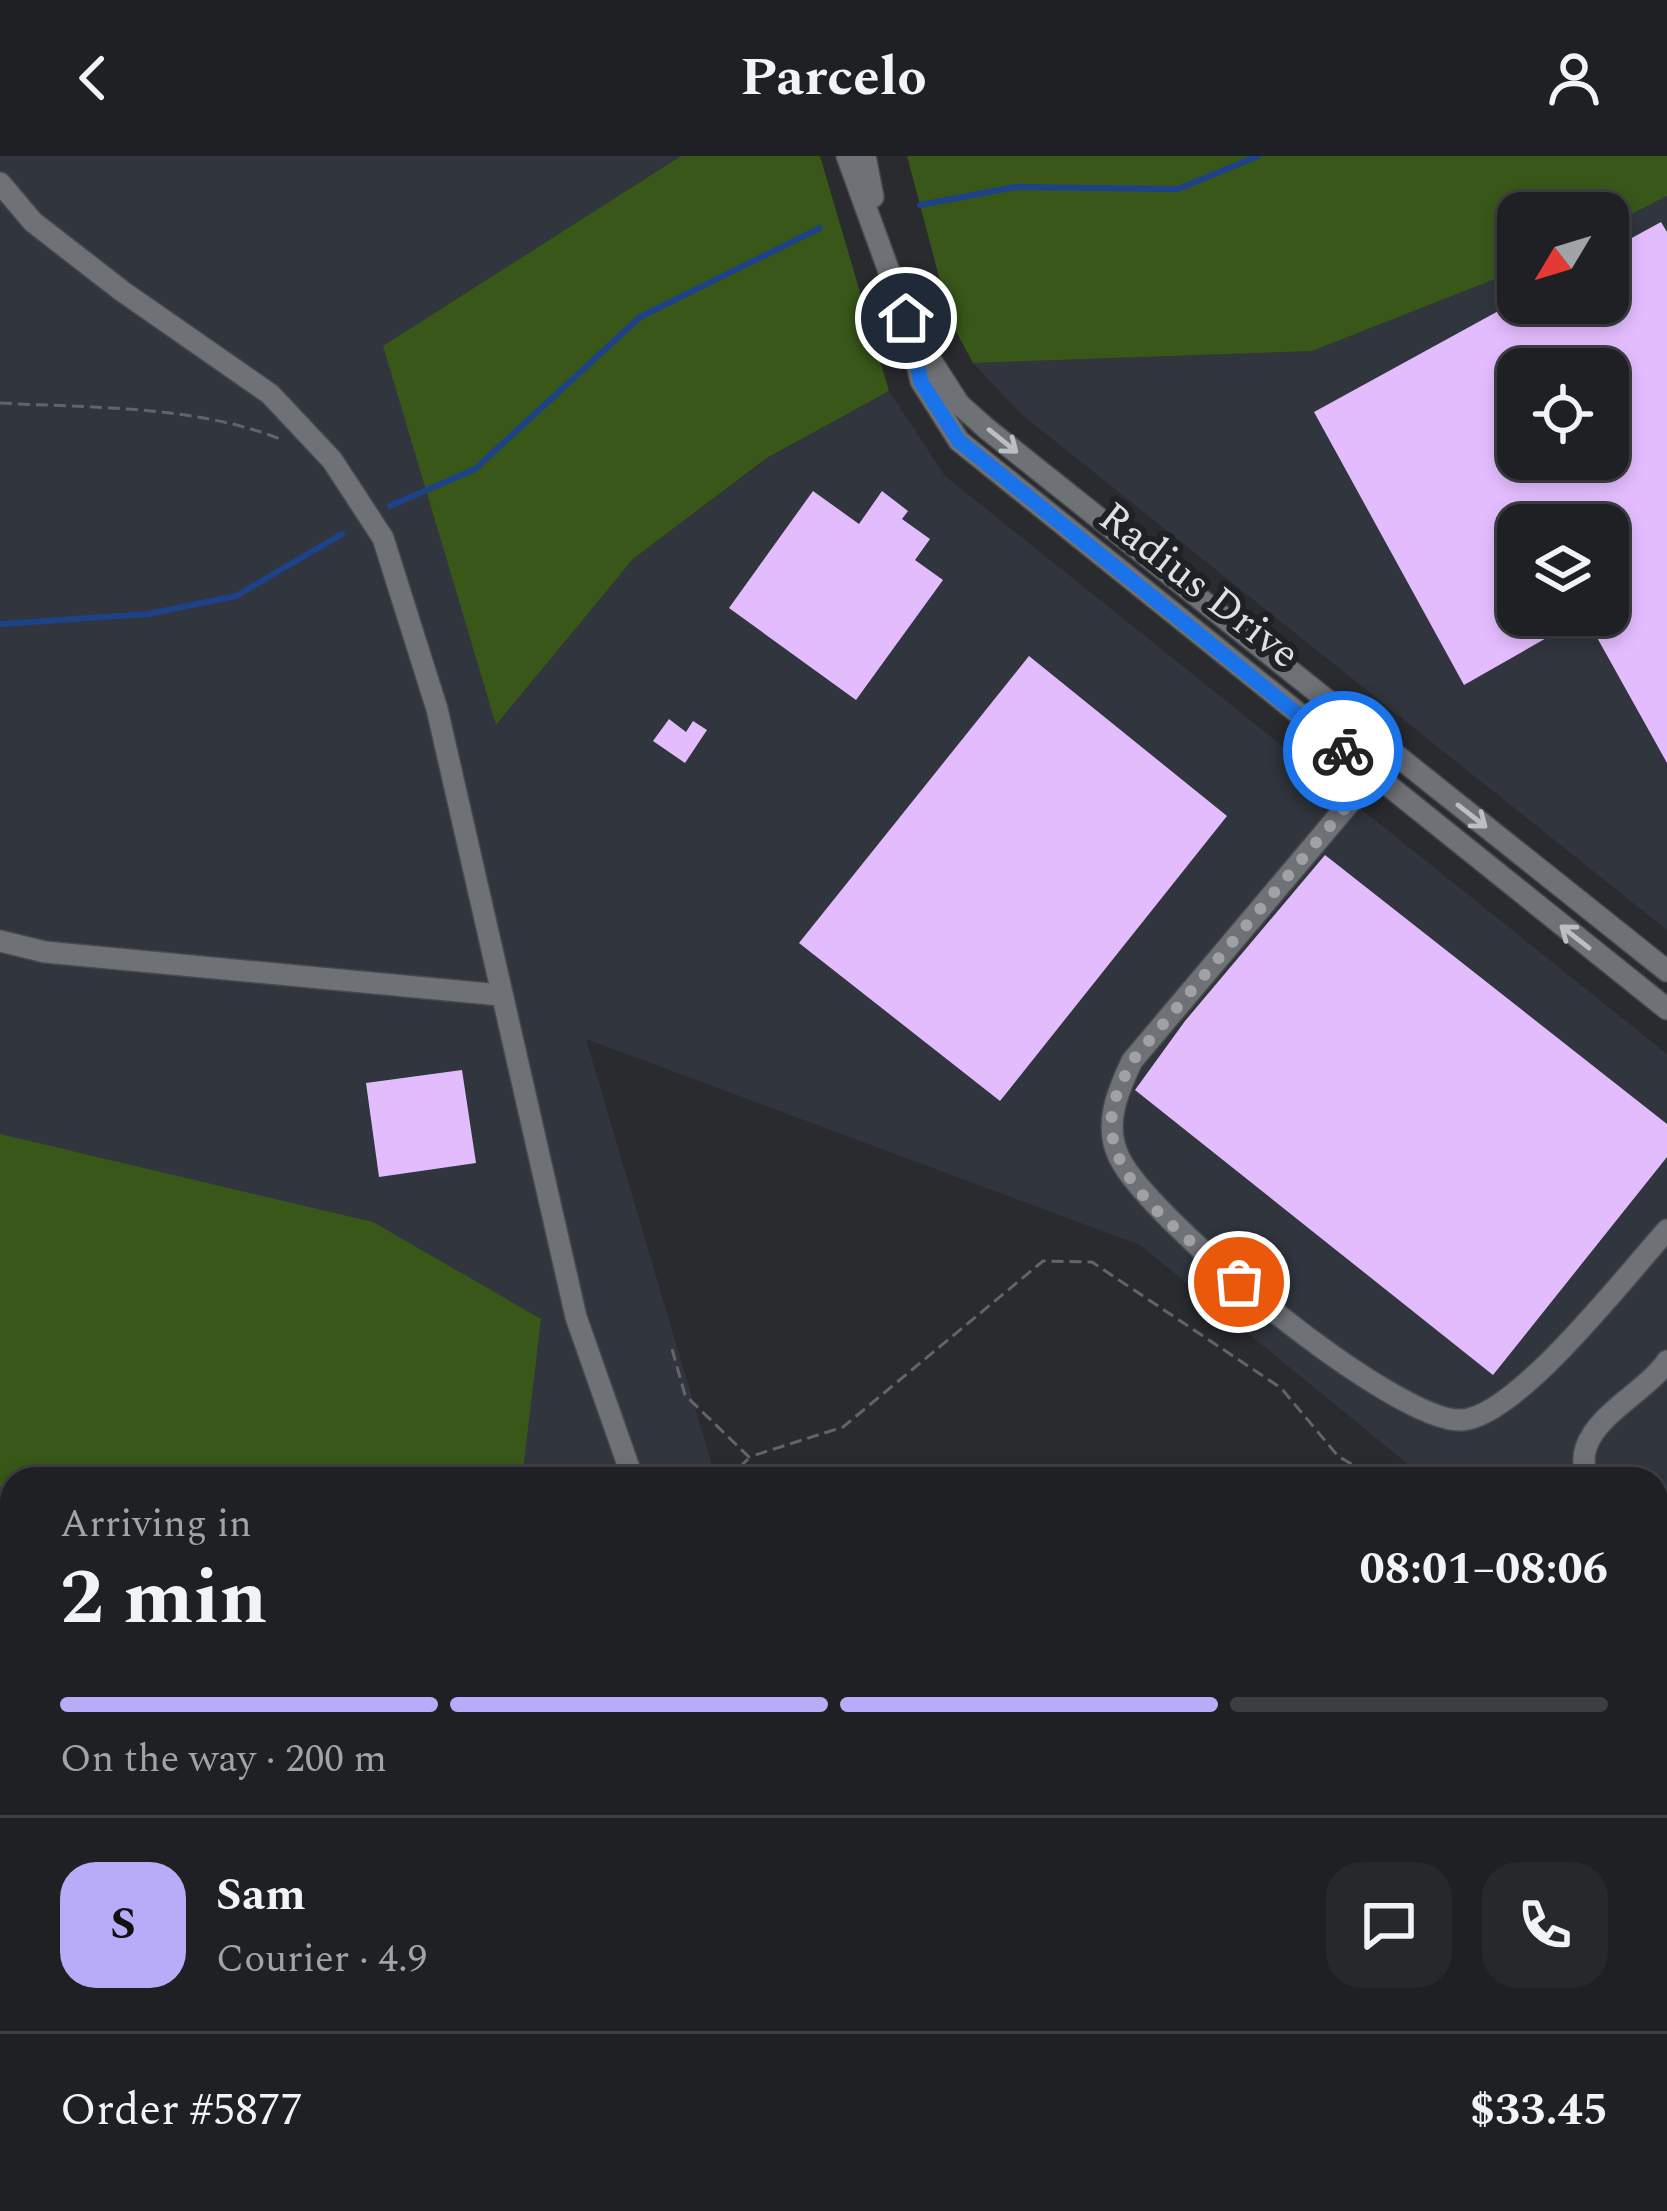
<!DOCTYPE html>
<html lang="en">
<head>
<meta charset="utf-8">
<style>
  body { margin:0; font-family:Spectral,serif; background:#27282b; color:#f1f3f6; height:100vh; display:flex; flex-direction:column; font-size:45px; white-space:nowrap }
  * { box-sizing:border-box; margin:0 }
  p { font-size:39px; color:#a1a3a6 }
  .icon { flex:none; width:66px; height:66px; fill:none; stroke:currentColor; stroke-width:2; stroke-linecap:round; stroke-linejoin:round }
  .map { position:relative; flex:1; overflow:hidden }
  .details { position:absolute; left:0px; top:1311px; width:1668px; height:744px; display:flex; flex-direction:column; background:#1f2023; border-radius:36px 36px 0 0; box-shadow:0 6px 18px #0003,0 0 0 3px #3c3e41 }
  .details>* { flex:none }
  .needle { width:78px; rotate:232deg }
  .fabs { position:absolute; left:1497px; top:36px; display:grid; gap:24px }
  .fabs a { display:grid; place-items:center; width:132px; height:132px; border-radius:24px; background:#1f2023; box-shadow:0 6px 18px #0003,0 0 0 3px #3c3e41; font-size:60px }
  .pin { position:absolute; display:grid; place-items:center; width:102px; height:102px; color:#fff; margin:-51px; border:6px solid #fff; border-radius:50%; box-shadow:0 3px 12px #0007 }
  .courier { position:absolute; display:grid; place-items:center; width:120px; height:120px; margin:-60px; border:9px solid #1a73e8; border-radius:50%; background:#fff; color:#222; box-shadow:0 3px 15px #0007 }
  .head em { font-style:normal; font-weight:700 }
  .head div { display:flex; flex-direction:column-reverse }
  .head { display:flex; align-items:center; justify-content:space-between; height:204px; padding:0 60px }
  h1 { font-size:78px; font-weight:700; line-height:90px }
  .bar { display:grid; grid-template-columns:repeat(4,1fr); gap:18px 12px; align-content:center; height:144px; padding:0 60px }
  .bar i { height:15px; border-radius:9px; background:#3c3e41 }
  .bar .active { background:#b8abf7 }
  .bar p { grid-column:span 4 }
  .line { display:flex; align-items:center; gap:30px; padding:0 60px; border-top:3px solid #3c3e41 }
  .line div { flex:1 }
  .round { display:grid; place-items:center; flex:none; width:126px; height:126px; border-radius:36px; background:#27282b }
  header { display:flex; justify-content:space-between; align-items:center; height:156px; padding:0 60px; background:#1f2023; font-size:54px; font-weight:700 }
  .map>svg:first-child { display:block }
</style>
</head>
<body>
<header><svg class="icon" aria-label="back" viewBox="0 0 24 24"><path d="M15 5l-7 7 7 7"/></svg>Parcelo<svg class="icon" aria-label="person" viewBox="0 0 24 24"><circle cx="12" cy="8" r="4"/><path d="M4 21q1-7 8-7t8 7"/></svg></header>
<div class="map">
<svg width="1667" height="2055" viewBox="0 0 1667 2055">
  <rect width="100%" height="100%" fill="#292b2f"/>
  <path fill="#30353e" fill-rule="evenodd" d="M0,0h681l-297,190 113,378 136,-165 135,-101 121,-67 56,85 722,578v779l-11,-16v-338h-230l-286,-234 -554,-206 130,440h-704v720h1299l17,12h-1328z
    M1667,40v734l-646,-516 -48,-51 339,-12 206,-81v33h90v-77zM1518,213h90v90h-90zM1518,369h90v90h-90z"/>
  <path fill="#385719" d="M681,0h139l69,235 -122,67 -134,101 -137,166 -113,-379z
    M907,0h760v40l-59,30v-13h-90v57l-206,81 -339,12 -22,-41z
    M0,978l373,88 168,97 -19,160h-510v372l-12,-3z"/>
  <path fill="#1d4287" d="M12,1911v132h729l8,12h-749v-142z"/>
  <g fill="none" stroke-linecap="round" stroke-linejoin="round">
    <path stroke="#1d4287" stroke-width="6" d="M920,49l95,-18 163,2 80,-33
      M390,350l85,-37 165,-152 180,-89
      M0,468l148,-10 88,-18 106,-62"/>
    <path stroke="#1d4287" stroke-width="36" d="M1360,2043l6,12"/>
  </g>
  <path fill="#e3bcfe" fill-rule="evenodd" d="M1661,66l6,10v531l-82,-147 -121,69 -150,-273 199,-109h95v-52zM1518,213h90v90h-90zM1518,369h90v90h-90z
    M813,335l46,33 23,-33 26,20 -6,8 28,20 -15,21 28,20 -87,120 -127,-92z
    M1029,500l198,160 -227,285 -201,-158z
    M669,563l17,13 7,-11 14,9 -22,33 -32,-22z
    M1325,699l342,269v33l-174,218 -358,-285 50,-69z
    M462,914l14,93 -97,14 -13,-94z"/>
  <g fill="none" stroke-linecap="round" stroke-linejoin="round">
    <g stroke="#47494c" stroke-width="24">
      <path id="minor" d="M847,0l59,162 15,63 38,60 708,568
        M865,0l8,41
        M0,27l33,39 89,69 148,103 62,66 51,78 54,171 139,608 57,162
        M921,189l38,59 28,25 680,542
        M1373,619l-241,286c-14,30 -29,63 -13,96 28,61 276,267 343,263 56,-4 165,-146 205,-190
        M0,785l45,11 455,43
        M1588,1323c-23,-52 56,-82 79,-118
        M1656,1449l11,20
        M0,1704l12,3"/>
    </g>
    <path stroke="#626467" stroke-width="3" stroke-dasharray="12 6" stroke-linecap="butt" d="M0,247c90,5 195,2 280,36
      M672,1193l13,46 64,62 94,-30 200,-166 49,1 189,126 57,68 39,23
      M728,1323l20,-20
      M1656,1681l11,18
      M1656,1924h11
      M946,2043l13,12
      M1597,2043l8,12"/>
    <use href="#minor" stroke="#6e7176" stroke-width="21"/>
  </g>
  <defs><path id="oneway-shaft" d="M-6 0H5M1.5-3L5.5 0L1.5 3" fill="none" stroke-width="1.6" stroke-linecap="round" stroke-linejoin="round" transform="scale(3)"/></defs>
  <g stroke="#bcbfc2">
    <use href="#oneway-shaft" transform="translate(1003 285) rotate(39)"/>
    <use href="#oneway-shaft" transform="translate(1472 660) rotate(38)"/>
    <use href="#oneway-shaft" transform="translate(1575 781) rotate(-142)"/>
  </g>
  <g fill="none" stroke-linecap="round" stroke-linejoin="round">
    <path stroke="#9fa1a3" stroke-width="12" stroke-dasharray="0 21.6" d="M1239,1126c-44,-40 -136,-98 -127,-168 2,-18 12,-36 20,-53l241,-286 -30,-24"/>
    <path stroke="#1a73e8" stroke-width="15" d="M906,162l15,64 38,59 384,310"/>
  </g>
  <g text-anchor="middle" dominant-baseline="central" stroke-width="12" stroke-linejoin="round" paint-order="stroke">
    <g font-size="42" fill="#dee0e2" stroke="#1f2225">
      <text transform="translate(1199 430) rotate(38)">Radius Drive</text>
    </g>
  </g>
</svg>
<div class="fabs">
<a><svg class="needle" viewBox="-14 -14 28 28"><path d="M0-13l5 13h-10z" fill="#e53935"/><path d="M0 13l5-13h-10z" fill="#a1a3a6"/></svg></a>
<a><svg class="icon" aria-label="locate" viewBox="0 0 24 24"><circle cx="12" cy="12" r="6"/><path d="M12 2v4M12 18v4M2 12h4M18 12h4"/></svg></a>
<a><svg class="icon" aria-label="layers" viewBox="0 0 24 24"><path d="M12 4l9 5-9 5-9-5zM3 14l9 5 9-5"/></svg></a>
</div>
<div class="pin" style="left:1239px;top:1126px;background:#ea580c"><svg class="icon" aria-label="bag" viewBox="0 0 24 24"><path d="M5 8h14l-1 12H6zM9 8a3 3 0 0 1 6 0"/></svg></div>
<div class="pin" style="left:906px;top:162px;background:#1f2937"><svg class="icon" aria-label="home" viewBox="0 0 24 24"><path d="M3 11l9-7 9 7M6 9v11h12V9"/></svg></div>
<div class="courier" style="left:1343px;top:595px"><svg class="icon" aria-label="bike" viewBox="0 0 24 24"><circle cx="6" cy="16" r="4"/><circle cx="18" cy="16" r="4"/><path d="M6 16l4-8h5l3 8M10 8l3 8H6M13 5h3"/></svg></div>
<section class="details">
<div class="head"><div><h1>2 min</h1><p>Arriving in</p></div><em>08:01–08:06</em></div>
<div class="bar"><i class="active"></i><i class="active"></i><i class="active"></i><i></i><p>On the way · 200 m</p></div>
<div class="line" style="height:216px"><b class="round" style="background:#b8abf7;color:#111">S</b><div><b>Sam</b><p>Courier · 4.9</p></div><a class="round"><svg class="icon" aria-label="chat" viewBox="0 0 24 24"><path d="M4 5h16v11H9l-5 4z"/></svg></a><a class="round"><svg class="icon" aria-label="phone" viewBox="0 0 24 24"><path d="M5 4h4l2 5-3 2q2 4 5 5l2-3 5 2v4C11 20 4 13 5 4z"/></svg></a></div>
<div class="line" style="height:156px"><div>Order #5877</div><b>$33.45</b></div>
</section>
</div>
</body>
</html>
